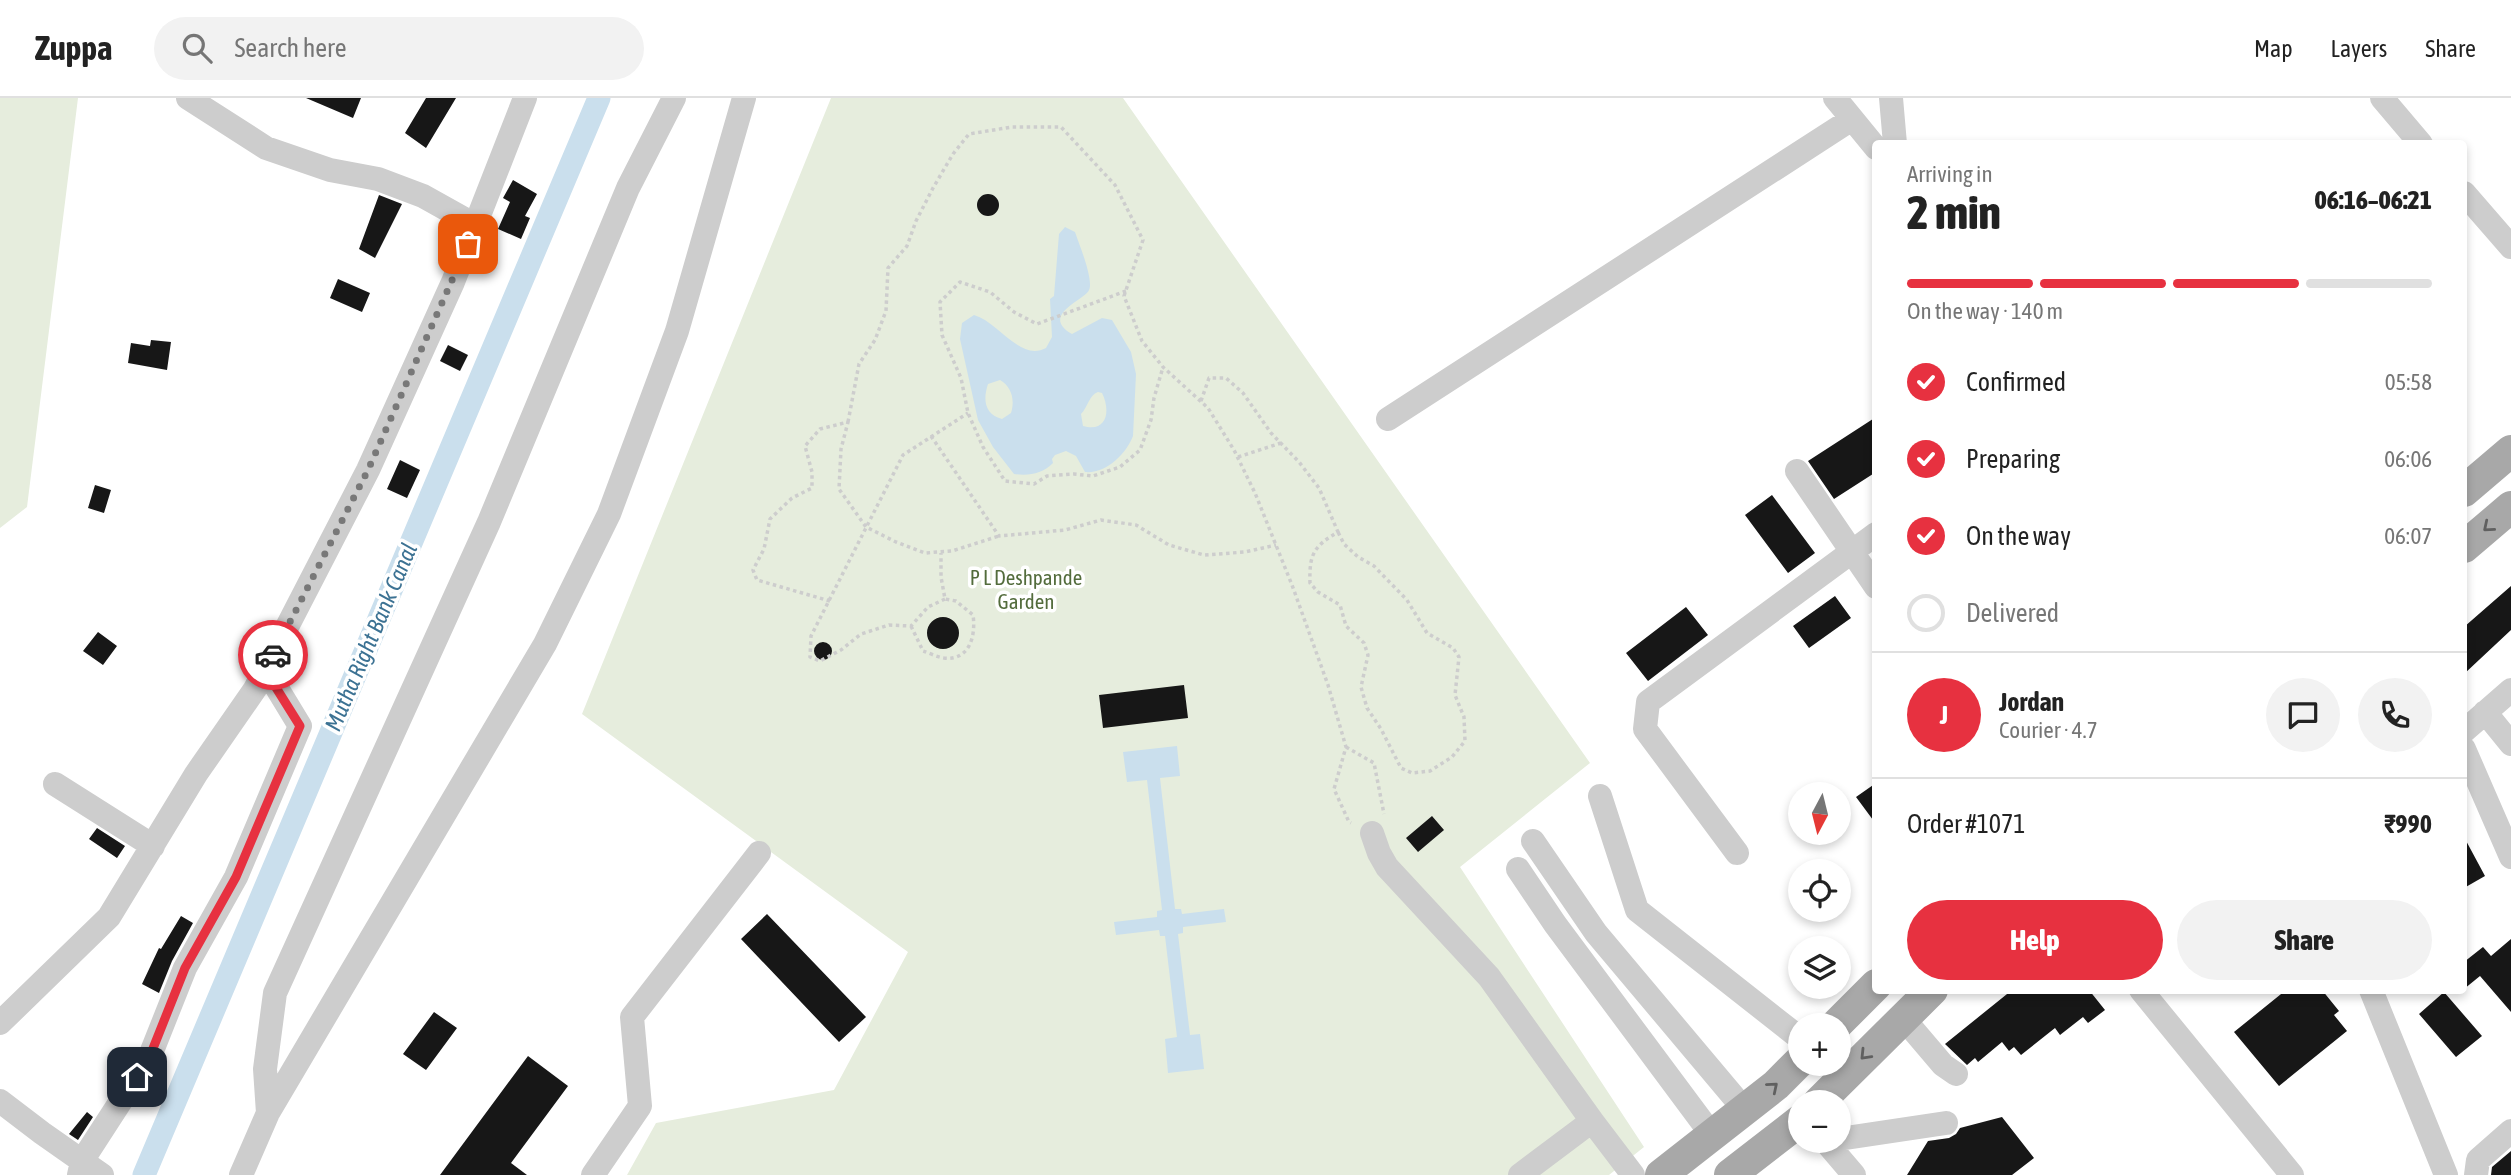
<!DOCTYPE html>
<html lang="en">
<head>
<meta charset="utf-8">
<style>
  body { margin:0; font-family:"Asap Condensed",sans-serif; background:#f2f2f2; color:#222; height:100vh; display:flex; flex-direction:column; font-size:26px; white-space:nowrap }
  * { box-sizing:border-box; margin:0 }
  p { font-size:23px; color:#767676 }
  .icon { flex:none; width:38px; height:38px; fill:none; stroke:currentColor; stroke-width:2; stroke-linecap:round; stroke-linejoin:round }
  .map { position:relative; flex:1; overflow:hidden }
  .panel { position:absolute; left:1872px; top:42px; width:595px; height:854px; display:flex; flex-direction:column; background:#fff; border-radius:7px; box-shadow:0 4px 10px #0003 }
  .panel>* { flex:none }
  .needle { width:46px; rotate:187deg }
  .controls { position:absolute; left:1788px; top:684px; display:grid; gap:14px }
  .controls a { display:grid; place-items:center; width:63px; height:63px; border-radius:50%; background:#fff; box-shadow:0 4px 10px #0003; font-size:35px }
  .pin { position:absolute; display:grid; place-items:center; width:60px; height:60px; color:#fff; margin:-30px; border-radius:14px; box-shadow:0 4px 10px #0006 }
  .courier { position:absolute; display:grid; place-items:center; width:70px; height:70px; margin:-35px; border:5px solid #e73140; border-radius:50%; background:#fff; color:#222; box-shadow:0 2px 9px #0007 }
  .head em { font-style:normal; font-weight:800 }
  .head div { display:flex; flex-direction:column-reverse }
  .head { display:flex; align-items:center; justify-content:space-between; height:119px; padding:0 35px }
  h1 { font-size:46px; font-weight:800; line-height:52px }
  .bar { display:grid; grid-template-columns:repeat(4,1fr); gap:10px 7px; align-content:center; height:84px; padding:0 35px }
  .bar i { height:9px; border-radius:5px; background:#e0e0e0 }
  .bar .on { background:#e73140 }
  .bar p { grid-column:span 4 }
  .line { display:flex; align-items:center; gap:18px; padding:0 35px; border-top:2px solid #e0e0e0 }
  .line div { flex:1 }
  .round { display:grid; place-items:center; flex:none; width:74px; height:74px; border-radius:37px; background:#f2f2f2 }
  ol { padding:0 35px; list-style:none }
  li { display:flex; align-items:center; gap:21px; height:77px }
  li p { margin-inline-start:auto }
  li .icon { padding:7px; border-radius:50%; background:#e73140; color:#fff; stroke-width:4 }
  li:last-child { color:#767676 }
  li i { width:38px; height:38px; border:4px solid #e0e0e0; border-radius:50% }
  .action { display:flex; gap:14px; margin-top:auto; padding:14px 35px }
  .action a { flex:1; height:80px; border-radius:42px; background:#e73140; color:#fff; font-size:28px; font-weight:800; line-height:80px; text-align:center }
  .action a+a { background:#f2f2f2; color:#222 }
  header { display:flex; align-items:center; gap:42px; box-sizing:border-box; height:98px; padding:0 35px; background:#fff; border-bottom:2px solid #e0e0e0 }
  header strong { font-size:33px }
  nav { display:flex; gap:38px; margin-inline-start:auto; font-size:24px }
  .search { width:490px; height:63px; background:#f2f2f2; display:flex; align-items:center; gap:18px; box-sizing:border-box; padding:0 24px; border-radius:38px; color:#767676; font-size:26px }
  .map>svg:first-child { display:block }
</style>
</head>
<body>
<header>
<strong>Zuppa</strong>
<div class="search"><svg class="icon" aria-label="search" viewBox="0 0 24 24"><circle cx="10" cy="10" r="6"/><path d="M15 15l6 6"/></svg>Search here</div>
<nav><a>Map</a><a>Layers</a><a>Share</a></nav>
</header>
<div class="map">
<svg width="2511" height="1077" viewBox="0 0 2511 1077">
  <rect width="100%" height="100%" fill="#fff"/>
  <path fill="#e6eddd" d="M0,0h78l-51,409 -27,21z
    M831,0h292l467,665 -130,104 184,280 -35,28h-982l29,-52 178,-33 74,-138 -326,-238z"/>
  <path fill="#cadfed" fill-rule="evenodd" d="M1065,129l10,5c4,12 19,48 14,58 -4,10 -50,25 -17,44l30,-16 10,2 19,32 5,22 -3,62c-7,18 -27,38 -48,36l-9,-16 -10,-5 -11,4 -3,4 1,4c-11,11 -24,13 -39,11l-21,-27 -15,-27 -18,-81 2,-16 12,-8c25,7 46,47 72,33l6,-11 -2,-38 4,-3 5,-62zM1000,282c12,7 15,20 11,33l-9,6c-18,-5 -19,-20 -14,-35zM1098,294l4,1c9,18 5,40 -19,33l-2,-12c7,-7 8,-19 17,-22z
    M1177,648l3,30 -20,2 15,131h6l1,5 42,-5 2,13 -43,5v6l-5,1 12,101 10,-1 4,35 -36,4 -3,-34 12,-2 -12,-101h-5l-1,-6 -43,5 -2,-13 43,-5v-6l5,-1 -15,-130 -20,2 -4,-30z"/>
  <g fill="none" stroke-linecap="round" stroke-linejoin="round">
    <path stroke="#cadfed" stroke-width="23" d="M144,1077l455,-1077"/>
  </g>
  <path fill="#171717" d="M306,0h55l-8,20z
    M426,0h30l-30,50 -21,-15z
    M513,82l24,14 -12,22 5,2 -9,21 -23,-10 12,-27 -7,-4z
    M977 107a11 11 0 1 1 22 0a11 11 0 1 1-22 0Z
    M379,97l23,9 -27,54 -16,-9z
    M338,181l32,14 -8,19 -32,-14z
    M151,242l20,2 -4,28 -39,-7 3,-20 19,3z
    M448,247l20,10 -8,16 -20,-10z
    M1876,319v55l-42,27 -26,-38z
    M400,362l20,10 -13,28 -20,-9z
    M95,387l16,5 -7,23 -16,-5z
    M1772,397l43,58 -27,20 -43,-58z
    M2511,488v44l-47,44v-47z
    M1835,498l16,22 -42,30 -16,-22z
    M1686,509l22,28 -60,46 -22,-28z
    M927 535a16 16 0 1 1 32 0a16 16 0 1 1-32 0Z
    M98,534l19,14 -14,19 -20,-14z
    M814 553a9 9 0 1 1 18 0a9 9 0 1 1-18 0Z
    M1184,587l4,33 -85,10 -4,-33z
    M1876,685v41l-20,-27z
    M1432,718l12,14 -26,22 -12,-14z
    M97,730l28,18 -8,12 -28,-19z
    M2464,739l21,39 -21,12z
    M767,816l99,103 -27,25 -98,-103z
    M181,818l12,7 -21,38 -13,32 -17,-9 17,-36 2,1z
    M2511,841v73l-31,-36 -16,13v-27l19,-15 8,9z
    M2012,892h77l16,20 -17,13 -5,-6 -23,18 -5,-7 -34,27 -7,-8 -5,4 -7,-9 -24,20 -3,-4 -8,7 -22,-21z
    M2286,892h36l17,21 -5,4 13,16 -68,55 -45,-54z
    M2444,894l38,44 -26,21 -37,-43z
    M434,914l23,16 -31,42 -23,-16z
    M528,958l40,30 -57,77 16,12h-87z
    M87,1014l6,5 -15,23 -9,-6z
    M2002,1019l32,41 -22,17h-105l21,-34 21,-3 7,-4 4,-6z
    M2511,1053v24h-20l1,-8z"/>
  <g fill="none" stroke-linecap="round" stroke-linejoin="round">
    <path stroke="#cdcdcd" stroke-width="3.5" stroke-dasharray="3.5 3.5" stroke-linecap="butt" d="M1126,193l-89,33 -23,-12 -24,-20 -30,-10 -20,20 2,33 19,43 7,35 15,34 22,34 29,3 13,-8 27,-2 19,2 27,-9 20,-17 11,-30 3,-22 9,-31
      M1201,303l8,-23h17l17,15 28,40 28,29 20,26 19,44c-24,14 -29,22 -28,51l8,9 22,13 6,21 18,17 4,12 -7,32 6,21 14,21 20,39 11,5 18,-2 22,-14 13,-16 -1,-24 -9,-22 4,-38 -6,-9 -26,-15 -20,-33 -33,-34 -16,-9 -14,-13 -6,-12
      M848,324l11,-58 16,-24 11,-29 2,-43 19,-22 9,-25 17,-33 20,-34 16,-20 43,-7h49l54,58 28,55 -19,56 18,45 21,26 45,41 26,42 21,43 37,92 36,100 18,62 -12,42 15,33 2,1
      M931,338l68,100 66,-6 36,-10 35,5 33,20 35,10 41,-3 31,-7
      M1238,359l43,-14
      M945,501l-17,8 -17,19 -22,-1 -28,9 -20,16 -21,11 -10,-4 1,-21 92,-181 65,-42
      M830,503l-73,-21 -4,-10 11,-21 6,-30 22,-21 20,-10v-16l-7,-26 15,-17 28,-7 -7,27 -2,40 27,38 30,15 29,11 27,-2 47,-15
      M911,528l12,25c6,2 14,6 21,7 26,3 32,-23 29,-43l-17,-14 -11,-2 -4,-22v-24
      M1346,649l28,16 10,51"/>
    <path stroke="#cdcdcd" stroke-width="24" d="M188,0l78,50 64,22 48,9 45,17 52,29
      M1835,0l41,50
      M1891,0l4,46
      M2382,0l39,46
      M2464,95l47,54
      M1388,321l464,-300
      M1797,373l79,116
      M2485,614l26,32
      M2464,633l47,-41
      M2464,651l47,108
      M55,686l98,62
      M1600,698l37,114 164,129
      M1372,735l7,20 8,14 102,110 103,144
      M1533,743l63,92 148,176
      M1737,755l-92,-124 3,-27 228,-168
      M1518,771l37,55 157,211
      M2141,892l151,185
      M2371,892l75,185
      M1903,920l40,47 13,9
      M0,925l109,-106 87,-143 59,-85 113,-219 85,-188 72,-184
      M0,1003l42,32 60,42
      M268,1015l-3,-44 10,-76 214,-471 139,-334 46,-90
      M1839,1041l107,-16
      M1825,1043l29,34
      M79,1077l3,-14 68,-105 35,-88 51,-91 64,-151 -34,-56
      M241,1077l27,-62 277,-469 64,-130 68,-183 67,-233
      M593,1077l47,-69 -8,-89 127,-164
      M1520,1077l72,-54 41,54
      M2476,1077l2,-15 33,-29"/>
    <path stroke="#a8a8a8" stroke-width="32" d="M2464,393l47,-40
      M2464,449l47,-40
      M1835,928l41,-41
      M1819,1004l113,-112
      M1661,1077l115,-90 25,-25
      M1730,1077l71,-55"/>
  </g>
  <defs><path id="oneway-chevron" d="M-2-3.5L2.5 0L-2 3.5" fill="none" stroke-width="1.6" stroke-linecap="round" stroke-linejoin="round" transform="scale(1.75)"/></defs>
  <g stroke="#606060">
    <use href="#oneway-chevron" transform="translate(2488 429) rotate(140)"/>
    <use href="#oneway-chevron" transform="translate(1865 957) rotate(134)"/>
    <use href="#oneway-chevron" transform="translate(1773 989) rotate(-40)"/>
  </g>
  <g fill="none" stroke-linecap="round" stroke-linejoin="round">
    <path stroke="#787878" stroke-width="7" stroke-dasharray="0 12.6" d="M273,557l95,-185 100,-226"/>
    <path stroke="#e73140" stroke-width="9" d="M137,979l13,-21 35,-88 51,-91 64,-151 -35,-56 8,-15"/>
  </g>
  <g text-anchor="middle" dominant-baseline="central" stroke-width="7" stroke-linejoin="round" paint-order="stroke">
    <g font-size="21" fill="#536c3c" stroke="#fff">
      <text x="1026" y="479">P L Deshpande<tspan x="1026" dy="24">Garden</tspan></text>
    </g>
    <g font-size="23" font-style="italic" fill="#3c7293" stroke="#fff">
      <text transform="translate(371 539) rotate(-67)">Mutha Right Bank Canal</text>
    </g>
  </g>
</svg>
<div class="controls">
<a><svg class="needle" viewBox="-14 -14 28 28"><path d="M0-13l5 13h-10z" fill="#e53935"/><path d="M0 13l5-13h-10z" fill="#767676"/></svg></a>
<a><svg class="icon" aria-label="locate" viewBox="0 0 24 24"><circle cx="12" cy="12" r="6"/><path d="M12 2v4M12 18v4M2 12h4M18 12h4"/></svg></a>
<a><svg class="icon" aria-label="layers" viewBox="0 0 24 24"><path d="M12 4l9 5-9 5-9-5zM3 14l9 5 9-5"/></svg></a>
<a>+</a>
<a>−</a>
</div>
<div class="pin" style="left:468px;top:146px;background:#ea580c"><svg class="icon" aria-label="bag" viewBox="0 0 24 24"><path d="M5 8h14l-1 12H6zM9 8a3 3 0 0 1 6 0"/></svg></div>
<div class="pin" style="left:137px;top:979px;background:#1f2937"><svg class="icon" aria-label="home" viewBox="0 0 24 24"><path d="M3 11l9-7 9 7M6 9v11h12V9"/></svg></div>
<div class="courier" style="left:273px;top:557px"><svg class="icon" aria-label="car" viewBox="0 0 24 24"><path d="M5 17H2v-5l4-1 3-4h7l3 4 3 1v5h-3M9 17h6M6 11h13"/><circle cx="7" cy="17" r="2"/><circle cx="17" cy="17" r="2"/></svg></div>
<section class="panel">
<div class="head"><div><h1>2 min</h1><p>Arriving in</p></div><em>06:16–06:21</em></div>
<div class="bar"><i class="on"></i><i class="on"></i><i class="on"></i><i></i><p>On the way · 140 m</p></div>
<ol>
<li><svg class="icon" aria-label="check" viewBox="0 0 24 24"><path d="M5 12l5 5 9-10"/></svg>Confirmed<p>05:58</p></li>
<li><svg class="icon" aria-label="check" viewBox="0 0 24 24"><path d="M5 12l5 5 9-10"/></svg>Preparing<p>06:06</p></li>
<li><svg class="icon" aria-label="check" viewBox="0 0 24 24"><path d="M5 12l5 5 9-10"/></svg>On the way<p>06:07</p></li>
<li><i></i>Delivered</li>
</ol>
<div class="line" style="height:126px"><b class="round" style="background:#e73140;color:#fff">J</b><div><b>Jordan</b><p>Courier · 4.7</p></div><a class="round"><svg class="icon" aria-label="chat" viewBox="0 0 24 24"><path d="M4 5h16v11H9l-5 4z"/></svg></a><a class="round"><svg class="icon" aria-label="phone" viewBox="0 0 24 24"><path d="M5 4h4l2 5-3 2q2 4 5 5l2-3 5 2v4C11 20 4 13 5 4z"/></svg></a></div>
<div class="line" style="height:91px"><div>Order #1071</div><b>₹990</b></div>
<div class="action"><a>Help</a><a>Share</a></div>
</section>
</div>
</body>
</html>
